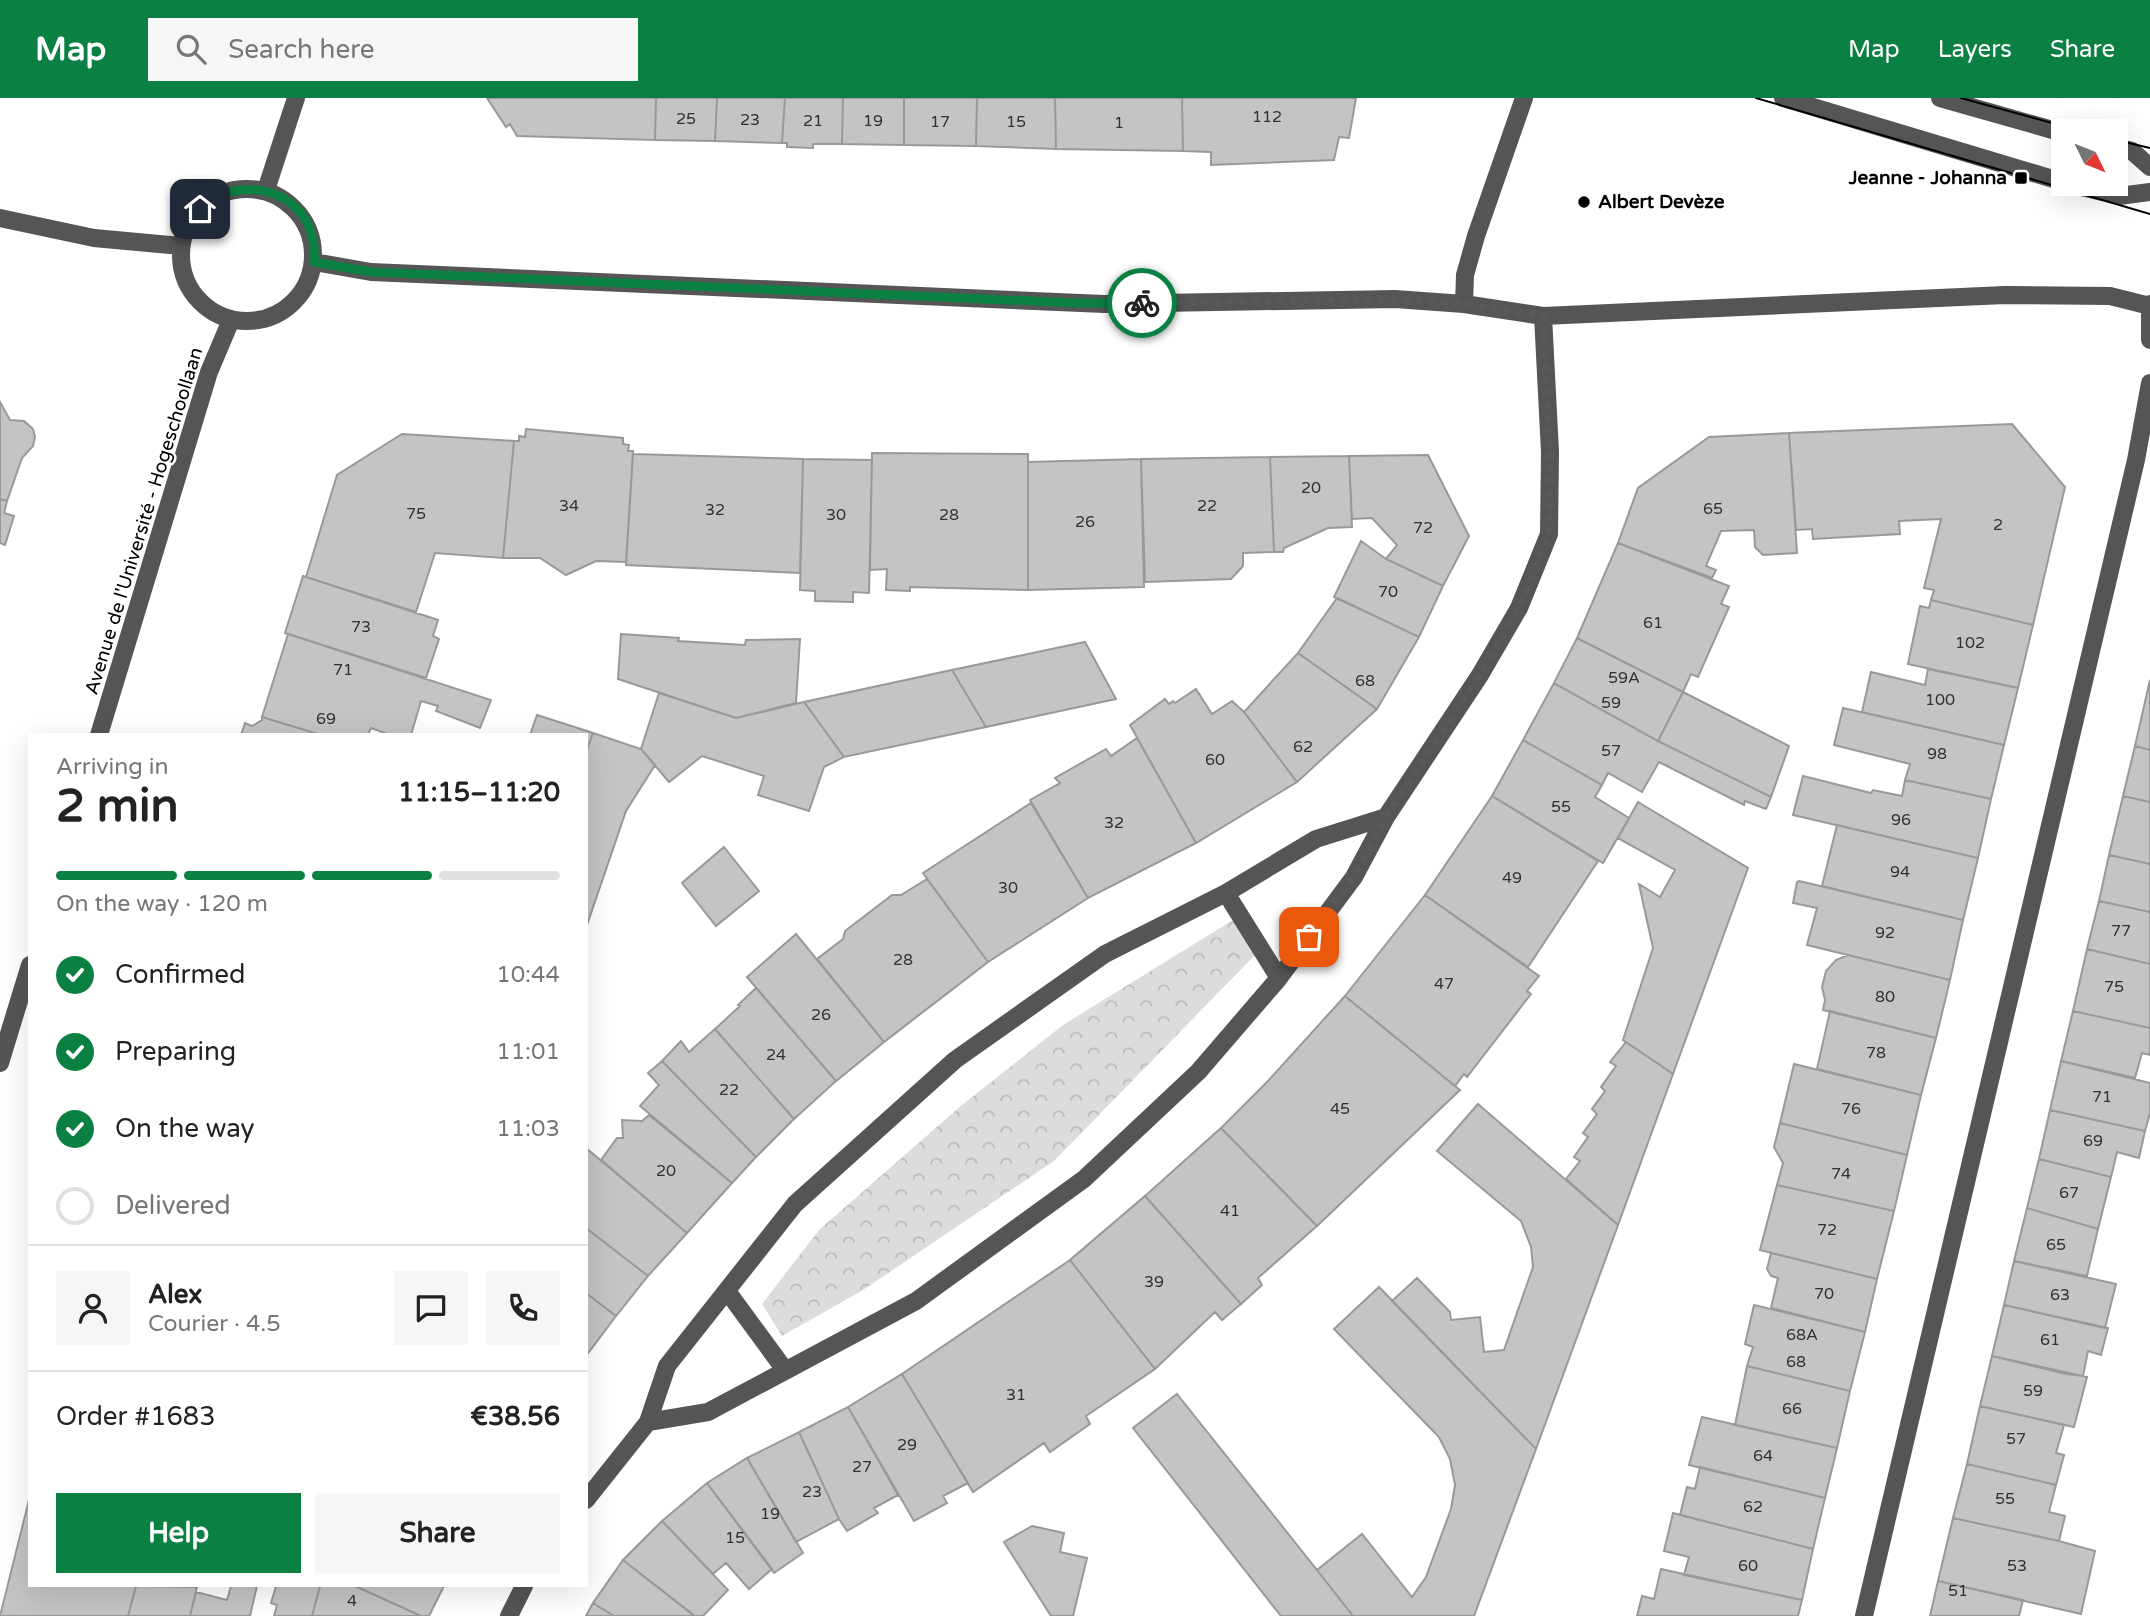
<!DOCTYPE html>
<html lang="en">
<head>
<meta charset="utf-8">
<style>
  body { margin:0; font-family:"Varela Round",sans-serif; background:#f6f6f6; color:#222; height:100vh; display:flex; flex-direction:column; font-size:26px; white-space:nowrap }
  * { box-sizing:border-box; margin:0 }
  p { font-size:23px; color:#767676 }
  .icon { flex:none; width:38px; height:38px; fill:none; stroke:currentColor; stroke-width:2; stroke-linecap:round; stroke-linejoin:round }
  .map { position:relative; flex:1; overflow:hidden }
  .side { position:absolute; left:28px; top:635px; width:560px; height:854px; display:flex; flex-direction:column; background:#fff; border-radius:0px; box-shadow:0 7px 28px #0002 }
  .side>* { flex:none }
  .needle { width:46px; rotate:133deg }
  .controls { position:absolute; left:2051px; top:21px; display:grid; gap:14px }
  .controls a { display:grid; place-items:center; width:77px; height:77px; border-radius:0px; background:#fff; box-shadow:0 7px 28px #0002; font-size:35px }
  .pin { position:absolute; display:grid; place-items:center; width:60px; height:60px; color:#fff; margin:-30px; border-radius:14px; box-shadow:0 4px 10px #0006 }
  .courier { position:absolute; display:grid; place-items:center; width:70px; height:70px; margin:-35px; border:5px solid #0b8043; border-radius:50%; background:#fff; color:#222; box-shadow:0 2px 9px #0007 }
  .overview em { font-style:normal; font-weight:700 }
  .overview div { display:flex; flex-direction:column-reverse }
  .overview { display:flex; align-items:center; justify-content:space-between; height:119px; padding:0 28px }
  h1 { font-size:46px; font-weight:700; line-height:52px }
  .bar { display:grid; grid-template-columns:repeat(4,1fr); gap:10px 7px; align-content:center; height:84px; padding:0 28px }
  .bar i { height:9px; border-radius:5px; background:#e0e0e0 }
  .bar .on { background:#0b8043 }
  .bar p { grid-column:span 4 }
  .line { display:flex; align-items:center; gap:18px; padding:0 28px; border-top:2px solid #e0e0e0 }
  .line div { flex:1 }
  .round { display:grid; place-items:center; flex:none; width:74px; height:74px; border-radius:0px; background:#f6f6f6 }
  ol { padding:0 28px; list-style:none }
  li { display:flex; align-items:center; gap:21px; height:77px }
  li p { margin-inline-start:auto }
  li .icon { padding:7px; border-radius:50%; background:#0b8043; color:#fff; stroke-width:4 }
  li:last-child { color:#767676 }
  li i { width:38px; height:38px; border:4px solid #e0e0e0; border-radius:50% }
  .cta { display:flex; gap:14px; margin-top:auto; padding:14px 28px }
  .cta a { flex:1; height:80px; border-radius:0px; background:#0b8043; color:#fff; font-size:28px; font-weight:700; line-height:80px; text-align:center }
  .cta a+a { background:#f6f6f6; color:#222 }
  header { display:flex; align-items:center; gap:42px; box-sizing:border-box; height:98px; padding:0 35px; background:#0b8043; color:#fff }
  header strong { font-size:33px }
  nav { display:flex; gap:38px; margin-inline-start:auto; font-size:24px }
  .search { width:490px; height:63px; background:#f6f6f6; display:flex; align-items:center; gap:18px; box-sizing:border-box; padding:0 24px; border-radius:0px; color:#767676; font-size:26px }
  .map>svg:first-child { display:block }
</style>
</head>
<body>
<header>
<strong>Map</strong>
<div class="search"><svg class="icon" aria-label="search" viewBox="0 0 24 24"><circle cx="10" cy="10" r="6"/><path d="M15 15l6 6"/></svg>Search here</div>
<nav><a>Map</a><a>Layers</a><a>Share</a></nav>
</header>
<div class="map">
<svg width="2150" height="1518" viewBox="0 0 2150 1518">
  <defs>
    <pattern id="forest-crowns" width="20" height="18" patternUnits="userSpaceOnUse" patternTransform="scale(1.75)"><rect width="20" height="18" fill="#dcdcdc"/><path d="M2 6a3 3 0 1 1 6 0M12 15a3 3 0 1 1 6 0" fill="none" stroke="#bbb"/></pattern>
  </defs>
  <rect width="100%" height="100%" fill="#fff"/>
  <path fill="url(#forest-crowns)" d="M1233,822l23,34 -202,207 -191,129 -81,46 -20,-32 57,-74 143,-125 101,-80z"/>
  <path fill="#c4c4c4" stroke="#999" stroke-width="2" d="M487,0h169l-1,42 -138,-4 -7,-12 -4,3z
    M656,0h61l-2,43 -60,-1z
    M717,0h68l-3,45 -67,-2z
    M785,0h58l-1,46h-29v4l-26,-1v-4h-5z
    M843,0h61v47l-62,-1z
    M904,0h73l-1,48 -72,-1z
    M977,0h78l1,51 -80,-3z
    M1055,0h127l1,53 -127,-2z
    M1182,0h174l-7,40 -10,-1 -5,23 -123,5v-13l-28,-1z
    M0,304l10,18 14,1 9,8 2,8 -2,9 -11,12 -15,43 -7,-2z
    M2012,326l53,63 -32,138 -102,-25 3,-10 -10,-2 17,-69 -42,2 1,13 -87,5 -1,-10 -16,1 -7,-97z
    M526,331l97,9v6l6,1 -1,6h5l-7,111 -30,-1 -30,14 -26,-17h-37l11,-117h5v-5l6,1z
    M1789,335l8,120 -34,2 -8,-8 -1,-17 -33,1 -15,35 10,4 -4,8 -94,-35 20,-55 71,-51z
    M402,336l112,7 -11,117 -68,-5 -19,59 -110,-35 31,-102z
    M872,355l156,1v136l-118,-3v4l-24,-1 1,-21 -17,1z
    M633,356l170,5 -3,114 -174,-8z
    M1428,357l41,81 -26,50 -57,-27 11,-14 -25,-27 -20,1 -3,-63z
    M1349,358l3,71 -24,1 -44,20 -1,4h-9l-4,-95z
    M1270,359l4,95 -31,1v13l-12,13 -86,3 -4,-123z
    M803,361l69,1 -3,133 -16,-1v10l-38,-1v-10l-15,-1z
    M1141,361l3,128 -116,3v-128z
    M0,401l7,2 -3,12 10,3 -9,29 -5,-2z
    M1361,443l25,18 57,27 -24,51 -85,-40z
    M1618,445l111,43 -8,18 8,3 -31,70 -7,-3 -8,18 -106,-54z
    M303,478l135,44 -5,16 6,3 -13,39 -141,-45z
    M1337,500l82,39 -42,72 -79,-56z
    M1931,502l102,25 -15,63 -110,-24 12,-58 9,2z
    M288,536l203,66 -11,28 -44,-17 2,-5 -17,-5 -10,34h-21l-19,-7 -3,7h-47l-59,-18z
    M621,536l58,4 -1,3 67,4 1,-5 54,-1 -4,64 -60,15 -118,-39z
    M1577,540l106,54 -25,49 -104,-58z
    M1085,544l31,57 -130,28 -34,-57z
    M1298,555l79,56 -80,73 -53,-70z
    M1928,571l90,19 -14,57 -142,-33 9,-40 54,13z
    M952,572l34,57 -142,30 -40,-55z
    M2150,582v70l-15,-4z
    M1554,585l104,58 113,56 -5,12 -21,-8 -1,4 -85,-43 -17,30 -34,-19 -6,12 -79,-45z
    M1196,591l16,25 20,-13 12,11 53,70 -101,61 -66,-118 35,-26 4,5 4,-3 2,2z
    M1683,594l106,54 -18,51 -113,-56z
    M659,595l77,25 68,-16 40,55 -20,10 -15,44 -51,-16 6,-19 -62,-20 -33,26 -28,-33z
    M1843,610l161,37 -13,54 -86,-19 5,-16 -76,-19z
    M537,617l56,18 -7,20v-18h-56z
    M262,619l59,18h-80l4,-12 7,3 10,-6z
    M593,635l48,16 14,16 -29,46 -40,117v-175z
    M1137,640l59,105 -108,55 -58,-98 30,-17 -5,-5 51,-29 5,7z
    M1523,642l79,45 -7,12 34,21 -26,45 -111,-67z
    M2135,648l15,4v52l-27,-6z
    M1803,678l68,17 2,-3 29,6 3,-16 86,19 -13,59 -185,-43z
    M1492,698l106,65 -70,106 -103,-72z
    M2123,698l27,6v62l-41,-9z
    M1638,704l110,66 -75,206 -50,-34 30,-92 -14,-64 21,13 15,-27 -57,-32z
    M1031,705l57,95 -100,64 -65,-89z
    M1837,727l141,33 -15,62 -141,-34z
    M724,749l35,44 -43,35 -34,-43z
    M2109,757l41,9v48l-51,-11z
    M927,781l61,83 -104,80 -67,-83 26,-20 2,-8 47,-36h9z
    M1799,783l164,39 -13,60 -143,-35 10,-37 -24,-5 4,-21z
    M1425,797l114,81 -12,15 4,3 -64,83 -3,-3 -9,12 -110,-90z
    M2099,803l51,11v52l-63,-15z
    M796,836l88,108 -48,39 -89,-104z
    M2087,851l63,15v64l-77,-17z
    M1848,857l102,25 -14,58 -113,-28 2,-10 -3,-13 4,-16 10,-11z
    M756,890l80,93 -42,38 -79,-90 25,-23 -2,-1z
    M1345,898l115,94 -143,136 -96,-98 46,-46z
    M1830,913l106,27 -15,57 -104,-26z
    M2073,913l77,17v27l-8,-2 -7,25 -74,-17z
    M715,931l79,90 -38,38 -94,-96 19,-20 8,11z
    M1626,944l47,32 -55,151 -52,-46 14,-18 -6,-4 14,-20 -5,-4 14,-19 -5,-5 13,-18 -4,-4 15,-21 -6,-4z
    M662,963l94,96 -24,26 -92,-77 19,-21 -11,-12z
    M2061,963l89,22v30l-5,18 -95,-21z
    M1794,966l127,31 -14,60 -127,-32z
    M1478,1006l140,121 -82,224 -144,-148 25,-23 33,34 1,8 29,-3 4,35 20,-2 29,-83 -2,-20 -10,-26 -84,-70z
    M2050,1012l95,21 -6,27 -22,-6 -6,25 -72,-18z
    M649,1017l83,68 -45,50 -86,-73 16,-22h6l-1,-18 20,1z
    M1780,1025l127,32 -13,56 -117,-26 6,-22 -9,-16z
    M1221,1030l96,98 -59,52 4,7 -21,19 -96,-108z
    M586,1050l101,85 -39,43 -62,-48z
    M2039,1061l72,18 -13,52 -71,-21z
    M1777,1087l117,26 -17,68 -117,-29z
    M1145,1098l96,108 -19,16 -7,-8 -60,57 -85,-109z
    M2027,1110l71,21 -11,47 -73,-15z
    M586,1130l62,48 -32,40 -30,-23z
    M1771,1155l106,26 -12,53 -94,-24 7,-30 -7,-2 -4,-7z
    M1070,1162l85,109 -69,47 4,8 -40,28 -6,-9 -71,49 -71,-118z
    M2014,1163l102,23 -11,44 -101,-23z
    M1379,1189l157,162 -62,167h-121l-36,-46 45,-36 50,63 14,-20 25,-68 4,-24 -5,-26 -11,-22 -105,-108z
    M586,1195l30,23 -30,40z
    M1754,1207l111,27 -15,59 -103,-25 6,-19 -8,-3z
    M2004,1207l104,23 -7,27 -13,-4 -5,25 -17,-2 -74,-18z
    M1992,1258l95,21 -13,50 -94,-21z
    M1747,1268l103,25 -13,57 -102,-23z
    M902,1276l66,109 -25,13 4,7 -33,18 -66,-114z
    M1177,1296l140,176 36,46h-72l-148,-188z
    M1980,1308l84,19 -8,28 8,2 -8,30 -89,-21z
    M848,1309l50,88 -24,13 4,5 -31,18 -8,-12 -40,-87z
    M1702,1319l135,31 -12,50 -136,-33z
    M799,1334l40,87 -43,23 -49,-84z
    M747,1360l56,95 -29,20 -67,-90z
    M1967,1366l89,21 -7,27 16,4 -6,25 -106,-23z
    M1700,1369l125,31 -12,51 -133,-34 7,-28 8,2z
    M707,1385l65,86 -23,20 -23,-26 -13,11 -51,-53z
    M30,1398v90h106l-8,30h-128z
    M1673,1415l140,36 -11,51 -118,-25 5,-18 -25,-6z
    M1953,1420l106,23 36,10 -14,63 -143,-33z
    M662,1423l66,69 -25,26h-8l-72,-56z
    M1032,1428l32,7 -4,19 27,6 -14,58h-22l-47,-74z
    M623,1462l70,55v1h-79l-21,-13z
    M1661,1471l141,31 -4,16h-161l5,-20 12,3z
    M1938,1483l85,19 -4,16h-89z
    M136,1488l61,1 -7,29h-62z
    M231,1488h26l-7,30h-60l6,-24 31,8z
    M276,1488h44l-8,30h-38l3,-11 -6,-2z
    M320,1488h35l66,30h-109z
    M355,1488h89l-15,30h-8z
    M593,1505l21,13h-28z"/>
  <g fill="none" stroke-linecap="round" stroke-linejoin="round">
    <path stroke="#555" stroke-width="18" d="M1783,0l280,84
      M1940,0l123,35
      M2116,49l16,4 18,16
      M2069,86l50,12 31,-4
      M181 157a66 66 0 1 1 132 0a66 66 0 1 1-132 0Z
      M266,92l30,-92
      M0,120l94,20 87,8
      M314,164l57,10 733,32 291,-5 69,5 79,12 462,-21 105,1 40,10
      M1464,206l1,-29 11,-39 48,-138
      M2150,206v36
      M99,637l110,-363 22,-52
      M1226,795l53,85
      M0,965l30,-98
      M727,1193l58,79
      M648,1324l60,-10 208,-111 168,-122 114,-107 81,-94 75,-101 32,-60 94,-142 39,-67 30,-74 1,-82 -7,-136
      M586,1402l62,-78 19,-56 128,-162 160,-144 150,-106 121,-61 90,-54 70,-22
      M509,1518l15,-30
      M1864,1518l272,-1156 14,-77"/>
    <path stroke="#000" stroke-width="2" d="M1756,0l394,116
      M1961,0l120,33
      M2116,42l34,8"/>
  </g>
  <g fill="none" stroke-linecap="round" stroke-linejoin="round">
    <path stroke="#595959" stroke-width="7" stroke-dasharray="0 12.6" d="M1142,205l253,-4 69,5 79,12 7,136 -1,82 -30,74 -39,67 -94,142 -32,60 -45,60"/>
    <path stroke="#0b8043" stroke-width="9" d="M200,111c36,-35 103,-22 113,31 2,7 1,15 1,22l57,10 705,31h66"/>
  </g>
  <g fill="#000" stroke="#fff" stroke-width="2.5">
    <rect x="2014" y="73" width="14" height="14" rx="3.5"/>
    <circle cx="1584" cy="104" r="7"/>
  </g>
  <g text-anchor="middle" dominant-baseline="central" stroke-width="5" stroke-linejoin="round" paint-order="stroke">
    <g font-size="16" fill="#313131">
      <text x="1267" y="19">112</text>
      <text x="686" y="21">25</text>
      <text x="750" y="22">23</text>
      <text x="813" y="23">21</text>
      <text x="873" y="23">19</text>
      <text x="940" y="24">17</text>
      <text x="1016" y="24">15</text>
      <text x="1119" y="25">1</text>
      <text x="1311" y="390">20</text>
      <text x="569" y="408">34</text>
      <text x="1207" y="408">22</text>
      <text x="1713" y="411">65</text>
      <text x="715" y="412">32</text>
      <text x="416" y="416">75</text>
      <text x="836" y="417">30</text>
      <text x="949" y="417">28</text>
      <text x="1085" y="424">26</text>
      <text x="1998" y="427">2</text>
      <text x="1423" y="430">72</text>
      <text x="1388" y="494">70</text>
      <text x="1653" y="525">61</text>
      <text x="361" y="529">73</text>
      <text x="1970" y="545">102</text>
      <text x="343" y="572">71</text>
      <text x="1624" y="580">59A</text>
      <text x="1365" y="583">68</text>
      <text x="1940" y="602">100</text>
      <text x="1611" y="605">59</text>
      <text x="326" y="621">69</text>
      <text x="1303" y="649">62</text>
      <text x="1611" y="653">57</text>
      <text x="1937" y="656">98</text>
      <text x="1215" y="662">60</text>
      <text x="1561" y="709">55</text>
      <text x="1901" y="722">96</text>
      <text x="1114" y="725">32</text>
      <text x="1900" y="774">94</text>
      <text x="1512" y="780">49</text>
      <text x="1008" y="790">30</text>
      <text x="2121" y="833">77</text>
      <text x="1885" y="835">92</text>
      <text x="903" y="862">28</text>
      <text x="1444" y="886">47</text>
      <text x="2114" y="889">75</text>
      <text x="1885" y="899">80</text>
      <text x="821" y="917">26</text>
      <text x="1876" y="955">78</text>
      <text x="776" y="957">24</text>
      <text x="729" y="992">22</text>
      <text x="2102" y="999">71</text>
      <text x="1340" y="1011">45</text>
      <text x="1851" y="1011">76</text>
      <text x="2093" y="1043">69</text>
      <text x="666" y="1073">20</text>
      <text x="1841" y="1076">74</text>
      <text x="2069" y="1095">67</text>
      <text x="1230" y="1113">41</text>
      <text x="1827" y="1132">72</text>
      <text x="2056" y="1147">65</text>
      <text x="1154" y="1184">39</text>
      <text x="1824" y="1196">70</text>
      <text x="2060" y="1197">63</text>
      <text x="1802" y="1237">68A</text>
      <text x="2050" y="1242">61</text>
      <text x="1796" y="1264">68</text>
      <text x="2033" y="1293">59</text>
      <text x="1016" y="1297">31</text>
      <text x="1792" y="1311">66</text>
      <text x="2016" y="1341">57</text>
      <text x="907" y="1347">29</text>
      <text x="1763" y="1358">64</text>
      <text x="862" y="1369">27</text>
      <text x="812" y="1394">23</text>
      <text x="2005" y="1401">55</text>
      <text x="1753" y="1409">62</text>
      <text x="770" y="1416">19</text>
      <text x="735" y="1440">15</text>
      <text x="1748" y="1468">60</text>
      <text x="2017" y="1468">53</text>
      <text x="1958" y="1493">51</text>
      <text x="352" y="1503">4</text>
    </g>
    <g font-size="19" font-weight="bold" fill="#000" stroke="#fff" text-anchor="end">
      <text x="2007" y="80">Jeanne - Johanna</text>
      <text x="1598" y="104" text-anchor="start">Albert Devèze</text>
    </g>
    <g font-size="19" fill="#000" stroke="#fff">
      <text transform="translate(144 423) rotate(-73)">Avenue de l'Université - Hogeschoollaan</text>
    </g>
  </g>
</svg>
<div class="controls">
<a><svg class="needle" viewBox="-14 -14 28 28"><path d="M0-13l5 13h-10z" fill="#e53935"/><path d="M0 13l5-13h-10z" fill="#767676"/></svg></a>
</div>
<div class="pin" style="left:1309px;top:839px;background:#ea580c"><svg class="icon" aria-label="bag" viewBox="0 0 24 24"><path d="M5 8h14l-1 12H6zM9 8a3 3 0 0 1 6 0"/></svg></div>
<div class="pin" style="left:200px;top:111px;background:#1f2937"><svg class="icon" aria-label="home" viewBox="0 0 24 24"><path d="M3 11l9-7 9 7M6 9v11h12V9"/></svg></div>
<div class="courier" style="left:1142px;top:205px"><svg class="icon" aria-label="bike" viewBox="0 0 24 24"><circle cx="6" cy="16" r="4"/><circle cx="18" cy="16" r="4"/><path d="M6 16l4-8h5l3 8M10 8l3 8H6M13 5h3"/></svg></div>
<section class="side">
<div class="overview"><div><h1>2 min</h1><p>Arriving in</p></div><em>11:15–11:20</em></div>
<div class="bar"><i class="on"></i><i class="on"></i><i class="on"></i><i></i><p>On the way · 120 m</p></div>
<ol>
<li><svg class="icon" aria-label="check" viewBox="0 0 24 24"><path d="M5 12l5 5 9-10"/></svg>Confirmed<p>10:44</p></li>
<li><svg class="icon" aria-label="check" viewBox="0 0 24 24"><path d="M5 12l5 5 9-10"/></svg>Preparing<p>11:01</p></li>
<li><svg class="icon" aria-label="check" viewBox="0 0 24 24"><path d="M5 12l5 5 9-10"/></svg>On the way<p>11:03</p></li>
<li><i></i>Delivered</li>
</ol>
<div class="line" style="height:126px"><a class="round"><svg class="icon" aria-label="person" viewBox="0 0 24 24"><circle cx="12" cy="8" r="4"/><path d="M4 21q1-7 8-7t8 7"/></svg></a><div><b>Alex</b><p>Courier · 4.5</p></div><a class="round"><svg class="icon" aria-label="chat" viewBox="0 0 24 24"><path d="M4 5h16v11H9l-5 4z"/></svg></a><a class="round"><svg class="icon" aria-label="phone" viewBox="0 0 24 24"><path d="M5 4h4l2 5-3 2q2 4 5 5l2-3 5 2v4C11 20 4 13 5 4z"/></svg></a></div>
<div class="line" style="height:91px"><div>Order #1683</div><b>€38.56</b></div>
<div class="cta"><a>Help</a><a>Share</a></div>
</section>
</div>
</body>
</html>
